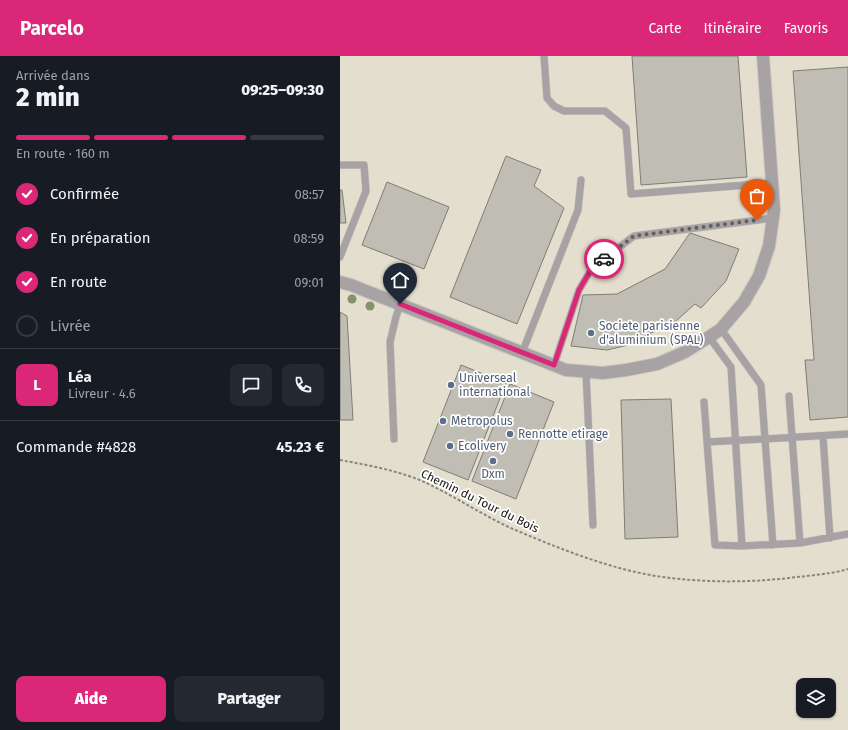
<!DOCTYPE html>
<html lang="fr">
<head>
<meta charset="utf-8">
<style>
  body { margin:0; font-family:"Fira Sans",sans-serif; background:#242831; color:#f1f3f6; height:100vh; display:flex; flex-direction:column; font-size:15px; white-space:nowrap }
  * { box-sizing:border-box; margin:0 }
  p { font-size:13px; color:#9ea1a6 }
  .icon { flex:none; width:22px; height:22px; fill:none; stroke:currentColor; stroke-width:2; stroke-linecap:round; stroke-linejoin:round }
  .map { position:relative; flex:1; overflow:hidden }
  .sheet { display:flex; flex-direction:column; background:#171b24; width:340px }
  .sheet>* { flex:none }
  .fabs { position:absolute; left:456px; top:622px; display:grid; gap:8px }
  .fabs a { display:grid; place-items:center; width:40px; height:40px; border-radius:8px; background:#171b24; box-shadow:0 1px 3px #0004; font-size:20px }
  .pin { position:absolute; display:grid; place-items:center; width:34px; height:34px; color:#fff; margin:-41px -17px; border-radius:50% 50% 50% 0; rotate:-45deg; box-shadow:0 0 4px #0007 }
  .pin .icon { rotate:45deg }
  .courier { position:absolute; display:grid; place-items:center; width:40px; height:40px; margin:-20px; border:3px solid #db2777; border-radius:50%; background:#fff; color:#222; box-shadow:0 1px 5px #0007 }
  .summary em { font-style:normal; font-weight:800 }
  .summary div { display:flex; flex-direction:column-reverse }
  .summary { display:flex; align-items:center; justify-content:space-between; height:68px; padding:0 16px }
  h1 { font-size:26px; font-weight:800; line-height:30px }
  .bar { display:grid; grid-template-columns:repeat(4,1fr); gap:6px 4px; align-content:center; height:48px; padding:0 16px }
  .bar i { height:5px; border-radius:3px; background:#363941 }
  .bar .selected { background:#db2777 }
  .bar p { grid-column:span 4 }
  .line { display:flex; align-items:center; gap:10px; padding:0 16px; border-top:1px solid #363941 }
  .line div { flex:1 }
  .round { display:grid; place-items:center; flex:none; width:42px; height:42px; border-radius:8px; background:#242831 }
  ol { padding:0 16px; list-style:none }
  li { display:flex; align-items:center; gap:12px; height:44px }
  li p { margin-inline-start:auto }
  li .icon { padding:4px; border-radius:50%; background:#db2777; color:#fff; stroke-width:4 }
  li:last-child { color:#9ea1a6 }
  li i { width:22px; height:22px; border:2px solid #363941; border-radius:50% }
  .cta { display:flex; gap:8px; margin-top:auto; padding:8px 16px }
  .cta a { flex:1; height:46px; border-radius:8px; background:#db2777; color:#fff; font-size:16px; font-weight:800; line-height:46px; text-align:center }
  .cta a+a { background:#242831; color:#f1f3f6 }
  header { display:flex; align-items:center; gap:24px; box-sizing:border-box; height:56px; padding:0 20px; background:#db2777; color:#fff }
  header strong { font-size:19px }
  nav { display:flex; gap:22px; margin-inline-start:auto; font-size:14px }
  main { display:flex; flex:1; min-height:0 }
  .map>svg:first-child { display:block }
</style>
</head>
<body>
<header>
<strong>Parcelo</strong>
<nav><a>Carte</a><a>Itinéraire</a><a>Favoris</a></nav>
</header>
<main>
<section class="sheet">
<div class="summary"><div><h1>2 min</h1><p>Arrivée dans</p></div><em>09:25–09:30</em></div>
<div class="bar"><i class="selected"></i><i class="selected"></i><i class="selected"></i><i></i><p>En route · 160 m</p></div>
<ol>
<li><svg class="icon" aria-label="check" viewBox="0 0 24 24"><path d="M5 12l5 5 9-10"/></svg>Confirmée<p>08:57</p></li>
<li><svg class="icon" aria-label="check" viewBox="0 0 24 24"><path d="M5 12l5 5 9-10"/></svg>En préparation<p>08:59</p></li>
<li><svg class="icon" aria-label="check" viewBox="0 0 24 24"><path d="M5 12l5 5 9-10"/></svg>En route<p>09:01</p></li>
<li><i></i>Livrée</li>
</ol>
<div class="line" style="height:72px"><b class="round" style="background:#db2777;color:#fff">L</b><div><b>Léa</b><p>Livreur · 4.6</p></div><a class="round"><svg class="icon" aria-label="chat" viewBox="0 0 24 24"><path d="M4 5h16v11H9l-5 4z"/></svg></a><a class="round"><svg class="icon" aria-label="phone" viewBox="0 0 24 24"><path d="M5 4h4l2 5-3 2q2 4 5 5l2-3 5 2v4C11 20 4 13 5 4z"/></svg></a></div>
<div class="line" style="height:52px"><div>Commande #4828</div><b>45.23 €</b></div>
<div class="cta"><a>Aide</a><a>Partager</a></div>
</section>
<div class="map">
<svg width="508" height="674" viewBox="0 0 508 674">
  <rect width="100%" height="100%" fill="#ebe8df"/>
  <path fill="#e3decd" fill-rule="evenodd" d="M0,0h508v674h-508zM463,629h26v26h-26z"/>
  <path fill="#c0bdb4" stroke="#7f7d74" d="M292,0h106l9,121 -106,8z
    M508,11v350l-38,3 -5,-60h9l-21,-289z
    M166,100l35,14 -7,16 30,22 -47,116 -67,-27z
    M47,126l62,25 -25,62 -62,-24z
    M0,134h2l4,33h-6z
    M350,177l49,16 -13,32 -25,27 -6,-4 -19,17 -29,14 -16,4 2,5 -26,6 -36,-4 12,-51 34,-1 48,-25z
    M0,256l7,4 6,104h-13z
    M121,309l45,18 -38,97 -45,-18z
    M170,328l44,18 -38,97 -44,-18z
    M331,343l7,138 -53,2 -4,-139z"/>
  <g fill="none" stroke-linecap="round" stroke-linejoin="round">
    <g stroke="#c9c6be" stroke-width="8">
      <path id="lane" d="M204,0l3,42 7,8 10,5h41l21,17 5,66 141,-11
        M0,109h24l2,26 -26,66
        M381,273l40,56 4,54 83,-5
        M369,281l22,30 11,179 58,-3 48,-9
        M182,297l56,-143 3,-30
        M214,309l25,-75 13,-22 42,-32 139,-18
        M246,316l7,153
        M449,340l11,147
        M364,346l3,40
        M483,380l7,102
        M54,383l-4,-97 6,-25 4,-13
        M402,490l-27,-1 -8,-103 58,-3 8,106"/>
    </g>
    <g stroke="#c9c6be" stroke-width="14">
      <path id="street" d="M0,226l11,3 215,85 37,3 23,-3 31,-6 28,-12 24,-15 12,-8 23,-27 15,-26 10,-30 5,-36 -11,-154"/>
    </g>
    <path stroke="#88867f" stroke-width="2" stroke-dasharray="3 2" stroke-linecap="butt" d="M0,404c27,5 56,10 82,21 31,14 60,34 91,48 45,19 94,39 143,47 47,7 94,7 141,1 17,-2 35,-3 51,-8"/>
    <use href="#lane" stroke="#a7a2a3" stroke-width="7"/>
    <use href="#street" stroke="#a7a2a3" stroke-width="12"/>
  </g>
  <g fill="#84936a">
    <circle cx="12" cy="243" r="4.5"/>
    <circle cx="30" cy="250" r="4.5"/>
  </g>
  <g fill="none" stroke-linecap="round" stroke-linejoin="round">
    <path stroke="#62605a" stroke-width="4" stroke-dasharray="0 7.2" d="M264,203l30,-23 123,-16"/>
    <path stroke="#db2777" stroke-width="5" d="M60,248l154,61 25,-75 13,-22 12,-9"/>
  </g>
  <g fill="#5c6f8a" stroke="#fff" stroke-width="1.5">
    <circle cx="251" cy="277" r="4"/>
    <circle cx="111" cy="329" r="4"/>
    <circle cx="103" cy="365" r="4"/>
    <circle cx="170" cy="378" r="4"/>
    <circle cx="110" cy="390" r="4"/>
    <circle cx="153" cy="405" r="4"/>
  </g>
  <g text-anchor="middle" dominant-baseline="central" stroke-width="3.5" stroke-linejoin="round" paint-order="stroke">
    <g font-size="12" fill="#4e5e75" stroke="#fff" text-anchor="start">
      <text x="259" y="270">Societe parisienne<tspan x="259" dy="14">d'aluminium (SPAL)</tspan></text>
      <text x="119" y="322">Universeal<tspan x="119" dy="14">international</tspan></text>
      <text x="111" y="365">Metropolus</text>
      <text x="178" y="378">Rennotte etirage</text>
      <text x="118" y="390">Ecolivery</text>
      <text x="153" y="418" text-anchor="middle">Dxm</text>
    </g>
    <g font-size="12" fill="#181613" stroke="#fff">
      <text transform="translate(140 445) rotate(26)">Chemin du Tour du Bois</text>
    </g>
  </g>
</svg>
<div class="fabs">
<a><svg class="icon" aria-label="layers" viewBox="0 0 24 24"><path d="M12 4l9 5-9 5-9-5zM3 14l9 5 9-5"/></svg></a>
</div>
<div class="pin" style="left:417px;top:164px;background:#ea580c"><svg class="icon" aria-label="bag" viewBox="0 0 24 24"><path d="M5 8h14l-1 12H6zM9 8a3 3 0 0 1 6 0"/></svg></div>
<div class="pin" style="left:60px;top:248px;background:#1f2937"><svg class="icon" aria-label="home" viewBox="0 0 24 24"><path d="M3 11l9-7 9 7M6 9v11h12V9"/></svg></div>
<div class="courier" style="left:264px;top:203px"><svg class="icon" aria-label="car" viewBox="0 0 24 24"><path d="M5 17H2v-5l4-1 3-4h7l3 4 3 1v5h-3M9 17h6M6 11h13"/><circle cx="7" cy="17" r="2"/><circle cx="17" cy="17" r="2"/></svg></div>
</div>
</main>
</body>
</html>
